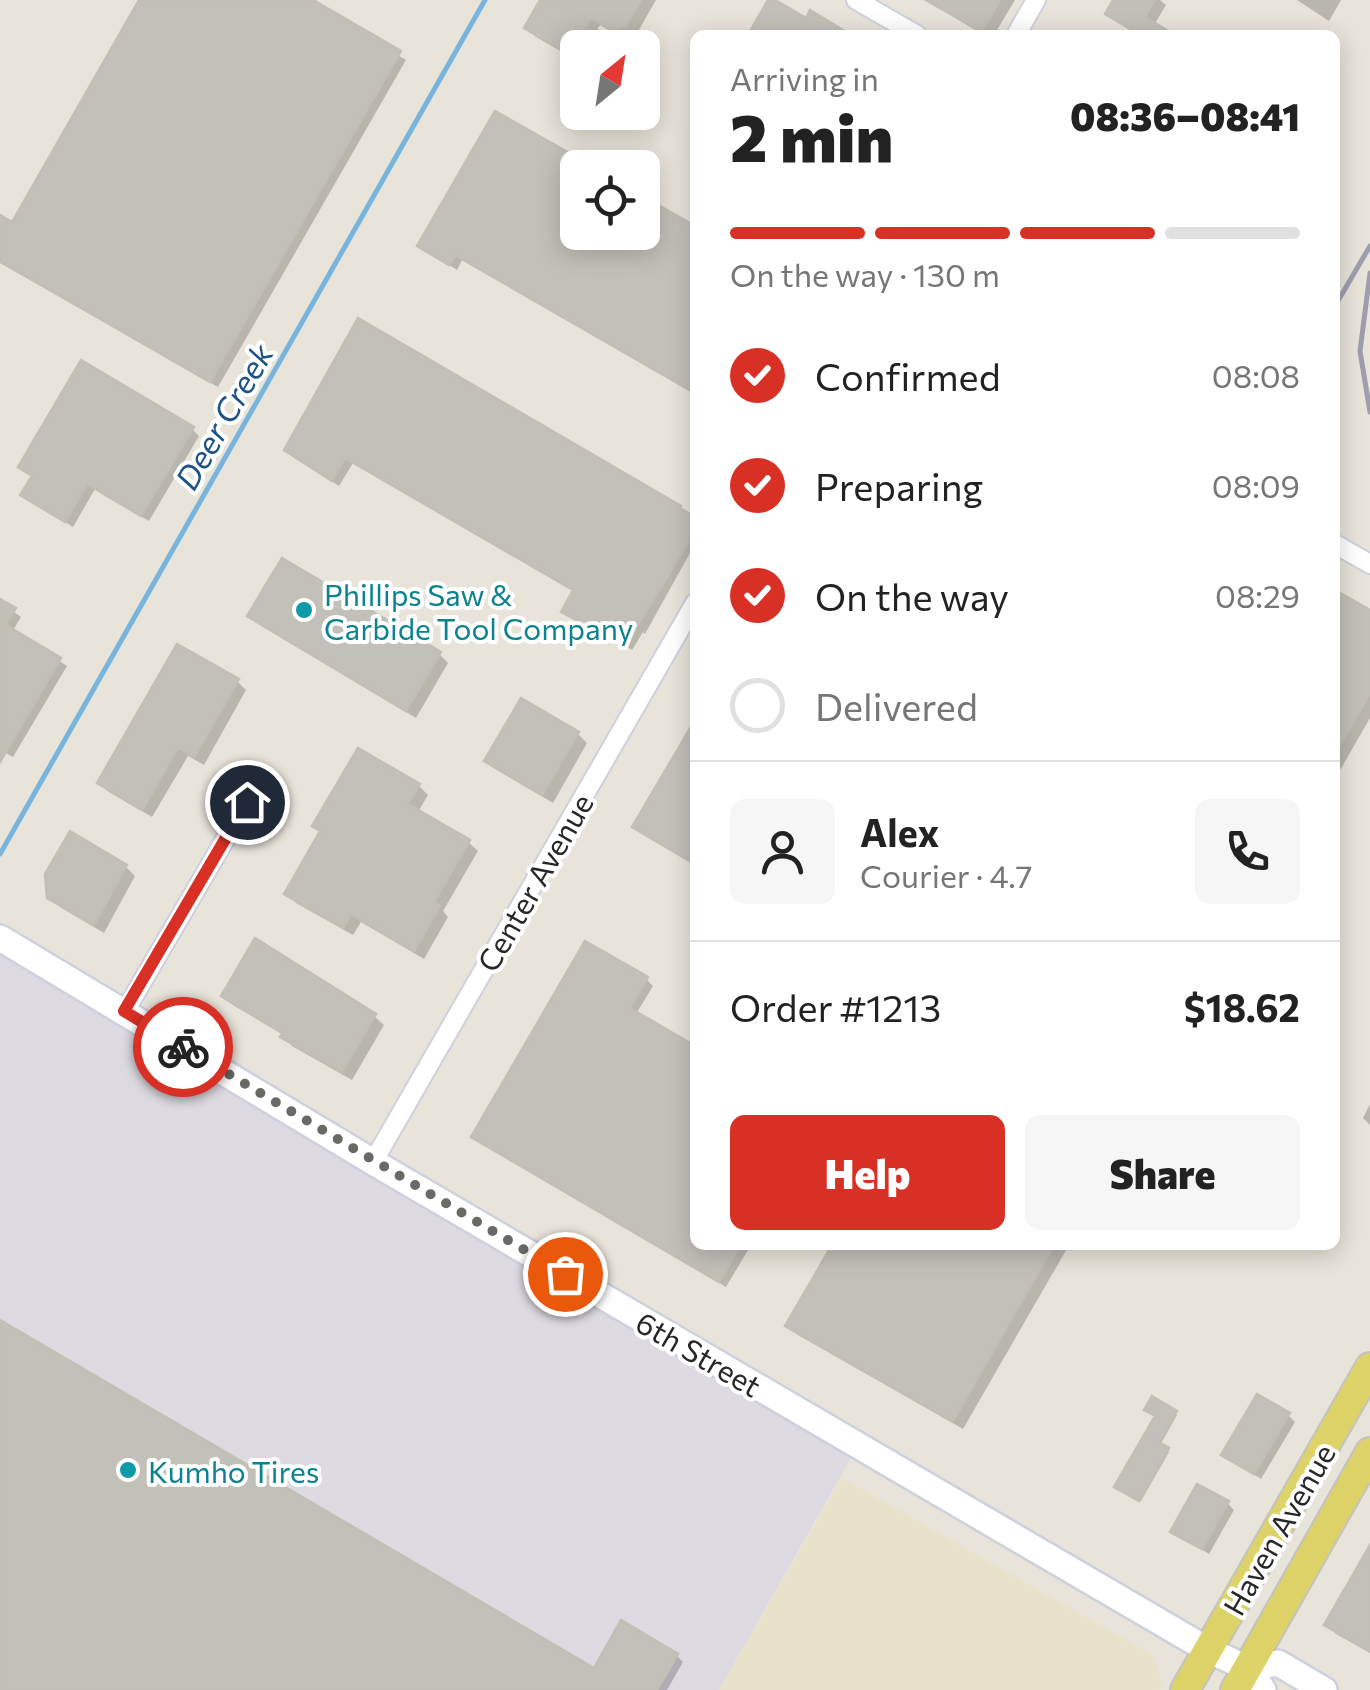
<!DOCTYPE html>
<html lang="en">
<head>
<meta charset="utf-8">
<style>
  body { margin:0; font-family:Commissioner,sans-serif; background:#f6f6f6; color:#222; height:100vh; display:flex; flex-direction:column; font-size:38px; white-space:nowrap }
  * { box-sizing:border-box; margin:0 }
  p { font-size:32px; color:#767676 }
  .icon { flex:none; width:55px; height:55px; fill:none; stroke:currentColor; stroke-width:2; stroke-linecap:round; stroke-linejoin:round }
  .map { position:relative; flex:1; overflow:hidden }
  .drawer { position:absolute; left:690px; top:30px; width:650px; height:1220px; display:flex; flex-direction:column; background:#fff; border-radius:15px; box-shadow:0 5px 25px #0003 }
  .drawer>* { flex:none }
  .needle { width:65px; rotate:30deg }
  .controls { position:absolute; left:560px; top:30px; display:grid; gap:20px }
  .controls a { display:grid; place-items:center; width:100px; height:100px; border-radius:15px; background:#fff; box-shadow:0 5px 25px #0003; font-size:50px }
  .pin { position:absolute; display:grid; place-items:center; width:85px; height:85px; color:#fff; margin:-42px; border:5px solid #fff; border-radius:50%; box-shadow:0 2px 10px #0007 }
  .courier { position:absolute; display:grid; place-items:center; width:100px; height:100px; margin:-50px; border:8px solid #d93025; border-radius:50%; background:#fff; color:#222; box-shadow:0 2px 12px #0007 }
  .overview em { font-style:normal; font-weight:800 }
  .overview div { display:flex; flex-direction:column-reverse }
  .overview { display:flex; align-items:center; justify-content:space-between; height:170px; padding:0 40px }
  h1 { font-size:65px; font-weight:800; line-height:75px }
  .bar { display:grid; grid-template-columns:repeat(4,1fr); gap:15px 10px; align-content:center; height:120px; padding:0 40px }
  .bar i { height:12px; border-radius:8px; background:#e0e0e0 }
  .bar .selected { background:#d93025 }
  .bar p { grid-column:span 4 }
  .line { display:flex; align-items:center; gap:25px; padding:0 40px; border-top:2px solid #e0e0e0 }
  .line div { flex:1 }
  .round { display:grid; place-items:center; flex:none; width:105px; height:105px; border-radius:15px; background:#f6f6f6 }
  ol { padding:0 40px; list-style:none }
  li { display:flex; align-items:center; gap:30px; height:110px }
  li p { margin-inline-start:auto }
  li .icon { padding:10px; border-radius:50%; background:#d93025; color:#fff; stroke-width:4 }
  li:last-child { color:#767676 }
  li i { width:55px; height:55px; border:5px solid #e0e0e0; border-radius:50% }
  .primary-button { display:flex; gap:20px; margin-top:auto; padding:20px 40px }
  .primary-button a { flex:1; height:115px; border-radius:15px; background:#d93025; color:#fff; font-size:40px; font-weight:800; line-height:115px; text-align:center }
  .primary-button a+a { background:#f6f6f6; color:#222 }
  .map>svg:first-child { display:block }
</style>
</head>
<body>
<div class="map">
<svg width="1370" height="1690" viewBox="0 0 1370 1690">
  <rect width="100%" height="100%" fill="#e8e4da"/>
  <path fill="#dddae1" d="M0,955l852,501 -133,234h-719z"/>
  <path fill="#e8e2cb" d="M842,1478l312,178 8,29 -3,5h-440z"/>
  <path fill="#0003" d="M142,0h167l97,60 -188,327 -218,-124v-45l13,7z
    M543,0h113l-20,35 -13,4 -23,-14 -13,23h-9v13l-42,-24 -9,-10z
    M927,0h88l-21,35h-11z
    M1115,0h45l6,5 -12,20 16,10h-32l-21,-13 -9,-8z
    M1297,0h44l-12,21z
    M496,114l92,54h-10v64l117,-3v165l-233,-134 -5,10 -37,-24z
    M359,321l321,187 15,12v24l-50,90 -2,-2 -11,18 -68,-39 11,-19 -222,-129 -14,23 -45,-30z
    M192,429l7,7 -50,85 -54,-32 -22,38 -49,-32 10,-18 -13,-11z
    M1335,593l35,20v105l-35,61z
    M0,602l21,15 -9,15 55,34 -54,91 -13,-7z
    M250,616l189,38 9,9 -32,55 -156,-93z
    M237,681l9,9 -42,75 -16,-9 -36,61 -43,-25 -9,-9z
    M695,725v140l-50,-29 -10,-10z
    M578,734l9,9 -34,60 -56,-33 -10,-9z
    M419,786l9,9 -10,17 50,30 10,9 -35,60 5,6 -24,42 -63,-37 -8,13 -57,-32 -9,-10 35,-61z
    M126,867l9,9 -31,57 -44,-26 -11,-10z
    M646,979l7,7 -17,28 59,35v196h56l-25,42 -252,-150z
    M224,995l150,21 10,9 -32,55 -60,-34 -8,-11 -51,-30z
    M1370,1104v21l-7,-7z
    M835,1245h234l-106,184 -165,-94 -9,-10z
    M0,1322l595,349 82,-15 6,6 -16,28h-667z
    M1153,1400l24,15 -17,30 9,7 -28,49 -22,-13 39,-72z
    M1288,1415l7,7 -34,57 -37,-24z
    M1227,1503l7,7 -25,44 -36,-23z
    M1370,1550v103l-34,-19 -9,-10z"/>
  <g fill="none" stroke-linecap="round" stroke-linejoin="round">
    <path stroke="#78b5de" stroke-width="5" d="M0,854l485,-854"/>
  </g>
  <path fill="#c3c0b9" stroke="#c2bfb4" stroke-width="2.5" d="M139,0h174l88,51 -191,331 -210,-121v-46l12,7z
    M540,0h101l-15,26 -14,4 -22,-12 -21,36 -45,-26z
    M768,0h7l31,18 4,-8 41,25h-103z
    M926,0h74l-16,28 -6,2z
    M1113,0h42l-10,17 30,18h-34l-36,-21z
    M495,111l83,47v74h64v-36l53,30v167l-240,-138 -6,10 -32,-19z
    M358,318l323,188 -1,2 15,9 -5,22 -65,107 -64,-34 12,-22 -228,-132 -13,23 -48,-31z
    M81,360l113,67 -53,89 -54,-32 -22,38 -45,-27 12,-19 -14,-9z
    M282,558l159,94 -35,59 -159,-95z
    M1335,590l35,20v83l-35,61z
    M0,599l16,9 -10,17 55,33 -61,104z
    M177,644l62,35 -45,78 -16,-9 -36,62 -45,-27z
    M521,698l58,34 -37,63 -58,-34z
    M695,720v144l-63,-37z
    M358,748l62,36 -12,20 62,36 -36,62 6,4 -26,45 -63,-37 -8,14 -59,-34 36,-63 -8,-5z
    M70,831l57,34 -33,60 -47,-27 -2,-24z
    M255,938l121,76 -34,58 -62,-35 2,-4 -61,-37z
    M585,941l63,36 -18,31 65,38v199h46l-22,37 -248,-145z
    M832,1245h222l-101,176 -168,-95z
    M0,1320l594,348 27,-48 57,34 -21,36h-657z
    M1257,1394l33,19 -36,61 -33,-19z
    M1152,1396l25,15 -18,31 10,6 -30,53 -25,-14 41,-71 -11,-6z
    M1197,1484l32,17 -27,48 -32,-17z
    M1370,1545v106l-46,-26z"/>
  <g fill="none" stroke-linecap="round" stroke-linejoin="round">
    <g stroke="#cfd0de" stroke-width="22">
      <path id="minor" d="M856,0l61,35
        M1016,35l20,-35
        M1335,544l35,20
        M125,1011l122,-209
        M373,1162l322,-559"/>
    </g>
    <g stroke="#cfd0de" stroke-width="30">
      <path id="secondary" d="M0,938l373,224 835,488 39,18 16,22
        M1247,1668l31,-5 46,27"/>
    </g>
    <g stroke="#c3c3c3" stroke-width="32">
      <path id="primary" d="M1185,1690l185,-323
        M1235,1690l135,-238"/>
    </g>
    <use href="#minor" stroke="#fff" stroke-width="18"/>
    <use href="#secondary" stroke="#fff" stroke-width="25"/>
    <use href="#primary" stroke="#ded368" stroke-width="28"/>
    <path stroke="#9d9eaf" stroke-width="5" d="M1370,273l-10,78 10,61
      M1335,306l35,-60"/>
  </g>
  <g fill="none" stroke-linecap="round" stroke-linejoin="round">
    <path stroke="#6b6966" stroke-width="10" stroke-dasharray="0 18" d="M183,1047l382,227"/>
    <path stroke="#d93025" stroke-width="12" d="M183,1047l-59,-36 123,-209"/>
  </g>
  <g fill="#0f9aa8" stroke="#fff" stroke-width="4">
    <circle cx="304" cy="610" r="10"/>
    <circle cx="128" cy="1470" r="10"/>
  </g>
  <g text-anchor="middle" dominant-baseline="central" stroke-width="8" stroke-linejoin="round" paint-order="stroke">
    <g font-size="30" fill="#0d838f" stroke="#fff" text-anchor="start">
      <text x="324" y="593">Phillips Saw &amp;<tspan x="324" dy="34">Carbide Tool Company</tspan></text>
      <text x="148" y="1470">Kumho Tires</text>
    </g>
    <g font-size="30" fill="#272727" stroke="#fff">
      <text transform="translate(534 882) rotate(-60)">Center Avenue</text>
      <text transform="translate(699 1353) rotate(30)">6th Street</text>
      <text transform="translate(1278 1529) rotate(-60)">Haven Avenue</text>
    </g>
    <g font-size="32" font-style="italic" fill="#1c5285" stroke="#fff">
      <text transform="translate(223 416) rotate(-60)">Deer Creek</text>
    </g>
  </g>
</svg>
<div class="controls">
<a><svg class="needle" viewBox="-14 -14 28 28"><path d="M0-13l5 13h-10z" fill="#e53935"/><path d="M0 13l5-13h-10z" fill="#767676"/></svg></a>
<a><svg class="icon" aria-label="locate" viewBox="0 0 24 24"><circle cx="12" cy="12" r="6"/><path d="M12 2v4M12 18v4M2 12h4M18 12h4"/></svg></a>
</div>
<div class="pin" style="left:565px;top:1274px;background:#ea580c"><svg class="icon" aria-label="bag" viewBox="0 0 24 24"><path d="M5 8h14l-1 12H6zM9 8a3 3 0 0 1 6 0"/></svg></div>
<div class="pin" style="left:247px;top:802px;background:#1f2937"><svg class="icon" aria-label="home" viewBox="0 0 24 24"><path d="M3 11l9-7 9 7M6 9v11h12V9"/></svg></div>
<div class="courier" style="left:183px;top:1047px"><svg class="icon" aria-label="bike" viewBox="0 0 24 24"><circle cx="6" cy="16" r="4"/><circle cx="18" cy="16" r="4"/><path d="M6 16l4-8h5l3 8M10 8l3 8H6M13 5h3"/></svg></div>
<section class="drawer">
<div class="overview"><div><h1>2 min</h1><p>Arriving in</p></div><em>08:36–08:41</em></div>
<div class="bar"><i class="selected"></i><i class="selected"></i><i class="selected"></i><i></i><p>On the way · 130 m</p></div>
<ol>
<li><svg class="icon" aria-label="check" viewBox="0 0 24 24"><path d="M5 12l5 5 9-10"/></svg>Confirmed<p>08:08</p></li>
<li><svg class="icon" aria-label="check" viewBox="0 0 24 24"><path d="M5 12l5 5 9-10"/></svg>Preparing<p>08:09</p></li>
<li><svg class="icon" aria-label="check" viewBox="0 0 24 24"><path d="M5 12l5 5 9-10"/></svg>On the way<p>08:29</p></li>
<li><i></i>Delivered</li>
</ol>
<div class="line" style="height:180px"><a class="round"><svg class="icon" aria-label="person" viewBox="0 0 24 24"><circle cx="12" cy="8" r="4"/><path d="M4 21q1-7 8-7t8 7"/></svg></a><div><b>Alex</b><p>Courier · 4.7</p></div><a class="round"><svg class="icon" aria-label="phone" viewBox="0 0 24 24"><path d="M5 4h4l2 5-3 2q2 4 5 5l2-3 5 2v4C11 20 4 13 5 4z"/></svg></a></div>
<div class="line" style="height:130px"><div>Order #1213</div><b>$18.62</b></div>
<div class="primary-button"><a>Help</a><a>Share</a></div>
</section>
</div>
</body>
</html>
